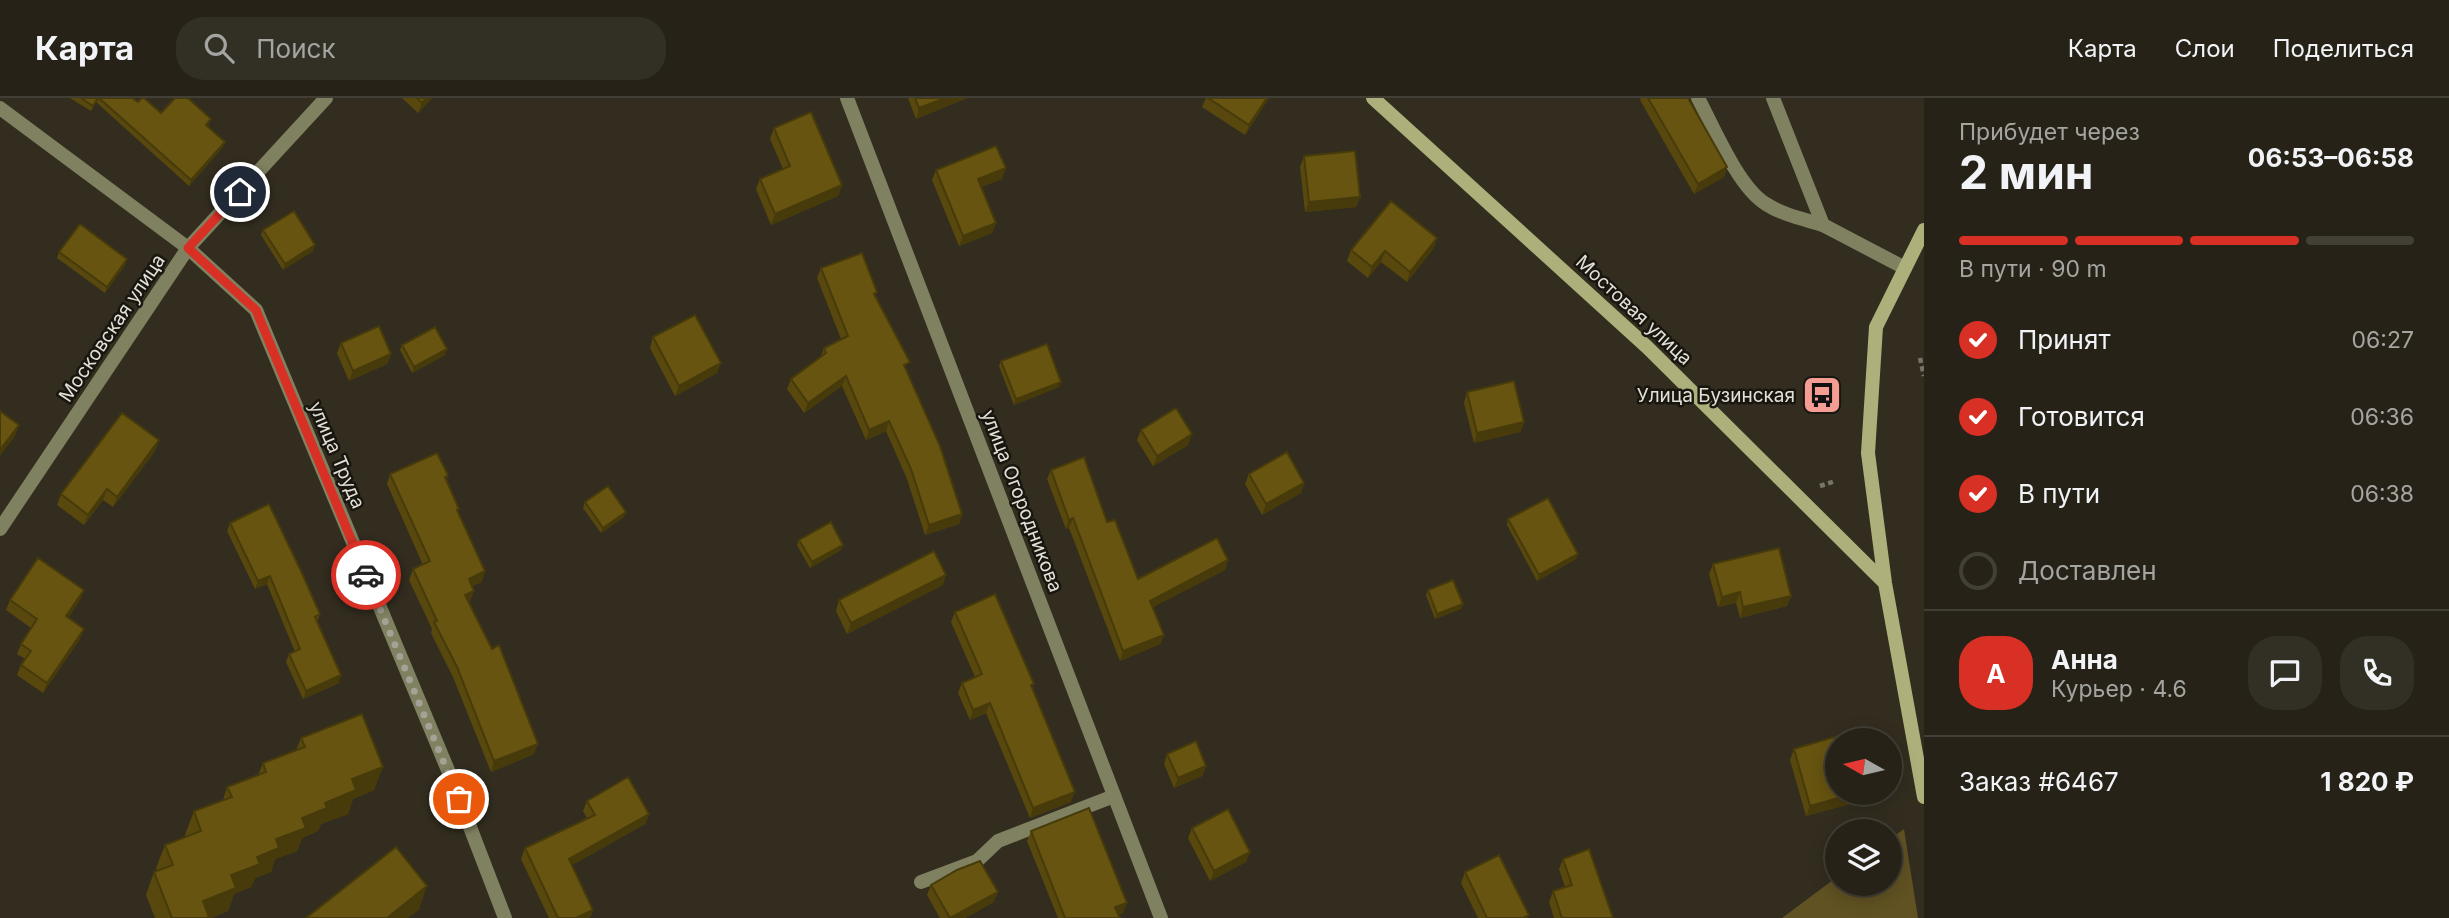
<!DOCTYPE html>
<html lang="ru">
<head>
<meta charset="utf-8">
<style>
  body { margin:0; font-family:Inter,sans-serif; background:#322f24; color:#f1f3f6; height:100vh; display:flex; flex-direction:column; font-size:26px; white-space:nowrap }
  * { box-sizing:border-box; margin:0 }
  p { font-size:23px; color:#a4a4a1 }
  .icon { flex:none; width:38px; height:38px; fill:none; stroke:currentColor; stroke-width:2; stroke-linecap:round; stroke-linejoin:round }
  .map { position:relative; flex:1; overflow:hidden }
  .details { display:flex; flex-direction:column; background:#262217; width:525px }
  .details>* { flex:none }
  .needle { width:46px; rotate:278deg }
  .buttons { position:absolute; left:1825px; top:630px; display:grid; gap:14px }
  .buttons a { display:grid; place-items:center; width:77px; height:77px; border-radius:50%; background:#262217; box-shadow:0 4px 18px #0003,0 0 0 2px #423f36; font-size:35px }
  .pin { position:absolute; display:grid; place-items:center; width:60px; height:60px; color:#fff; margin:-30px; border:4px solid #fff; border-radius:50%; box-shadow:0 2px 7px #0007 }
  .courier { position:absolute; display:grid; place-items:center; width:70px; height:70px; margin:-35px; border:5px solid #d93025; border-radius:50%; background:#fff; color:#222; box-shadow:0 2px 9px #0007 }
  .summary em { font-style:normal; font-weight:700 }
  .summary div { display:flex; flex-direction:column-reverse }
  .summary { display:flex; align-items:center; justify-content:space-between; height:119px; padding:0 35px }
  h1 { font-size:46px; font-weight:700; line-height:52px }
  .bar { display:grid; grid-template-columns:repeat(4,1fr); gap:10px 7px; align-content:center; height:84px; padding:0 35px }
  .bar i { height:9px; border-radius:5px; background:#423f36 }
  .bar .active { background:#d93025 }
  .bar p { grid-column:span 4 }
  .line { display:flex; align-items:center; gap:18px; padding:0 35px; border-top:2px solid #423f36 }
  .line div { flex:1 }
  .round { display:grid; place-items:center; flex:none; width:74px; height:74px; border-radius:28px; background:#322f24 }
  ol { padding:0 35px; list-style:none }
  li { display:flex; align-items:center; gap:21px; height:77px }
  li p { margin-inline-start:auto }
  li .icon { padding:7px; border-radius:50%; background:#d93025; color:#fff; stroke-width:4 }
  li:last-child { color:#a4a4a1 }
  li i { width:38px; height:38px; border:4px solid #423f36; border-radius:50% }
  header { display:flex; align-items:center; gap:42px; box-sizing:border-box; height:98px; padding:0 35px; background:#262217; border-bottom:2px solid #423f36 }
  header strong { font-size:33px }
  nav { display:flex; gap:38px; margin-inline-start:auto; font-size:24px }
  .search { width:490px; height:63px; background:#322f24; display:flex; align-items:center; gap:18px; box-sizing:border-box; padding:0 24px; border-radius:28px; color:#a4a4a1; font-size:26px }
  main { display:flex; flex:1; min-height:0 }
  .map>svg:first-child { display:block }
</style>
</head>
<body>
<header>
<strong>Карта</strong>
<div class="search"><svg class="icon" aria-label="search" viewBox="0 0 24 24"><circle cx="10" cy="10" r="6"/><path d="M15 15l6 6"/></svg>Поиск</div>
<nav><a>Карта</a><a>Слои</a><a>Поделиться</a></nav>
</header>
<main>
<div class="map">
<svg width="1924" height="820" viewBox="0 0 1924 820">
  <rect width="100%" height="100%" fill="#322d1f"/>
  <path fill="#605222" d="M1904,731l14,89h-136l55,-41 1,7h52v-45z"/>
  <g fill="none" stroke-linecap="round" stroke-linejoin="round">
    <path stroke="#797468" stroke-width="4.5" stroke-dasharray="5 3.5" stroke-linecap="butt" d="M1920,260l4,18
      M1820,388l16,-5"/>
    <path stroke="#7f8160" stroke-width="14" d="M1698,0c16,30 40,89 68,106 17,11 38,15 57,21
      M921,784l56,-21 21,-20 116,-45"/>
    <path stroke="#7f8160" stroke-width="14" d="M847,0l314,820
      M1773,0l50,127 82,43
      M0,10l188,140 68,62 194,465 55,143
      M0,431l188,-281 138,-150"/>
    <path stroke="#adb07a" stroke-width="14" d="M1373,0l274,249 238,236
      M1924,132l-48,97 -8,126 17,130 39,214"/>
  </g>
  <path fill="#58480e" d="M70,0h62l29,15 48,11 -1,2 15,21 -34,39 -93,-84 -5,9z
    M402,0h30l-14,15z
    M908,0h59l-51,21z
    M1206,0h63l-24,37 -43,-28z
    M1641,0h47l39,69 -3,10 -30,17 -54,-94z
    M774,30l68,57 -4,11 -67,29 -15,-36 4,-10 23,-10 -13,-30z
    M1304,58l56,41 -4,10 -51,5 -5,-45z
    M936,72l66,9 -21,8 15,36 -4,10 -33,13 -27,-66z
    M263,132l50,21 -30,19 -22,-35z
    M1437,140l-4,11 -26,33 -26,-20 -13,16 -21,-17 4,-11z
    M59,154l66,13 -20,28 -48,-35z
    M821,170l54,29 32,73 55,144 -3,10 -34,11 -18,-56 -21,-48 -20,9 -24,-54 -38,27 -17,-24 4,-10 29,-21 4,-10 17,-9 -24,-61z
    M653,239l64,36 -42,23 -25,-48z
    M341,245l50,11 -4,10 -38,17 -12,-28z
    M402,247l43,10 -33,18 -12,-23z
    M1001,263l58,26 -45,18 -15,-39z
    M1467,294l57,30 -4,10 -46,11 -10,-40z
    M1141,332l47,15 -35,21 -16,-26z
    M159,342l-4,11 -42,56 -10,-7 -19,25 -27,-20 4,-11z
    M1051,372l56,52 31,57 90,-19 -3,10 -72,37 11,28 -4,9 -40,17 -51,-133 -3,1 -19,-50z
    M390,376l58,1 -2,6 36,101 -10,4 2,5 -4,10 -2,1 66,152 -43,18 -38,-95 -22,-44 1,-4 -23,-49 4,-11 10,-4 -36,-81z
    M1249,376l55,9 -3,10 -39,22 -17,-31z
    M585,404l39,15 -23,16 -18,-25z
    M1508,421l68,40 -39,22 -30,-56z
    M230,425l90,91 -3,8 22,61 -36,16 -17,-37 3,-8 6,-2 -28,-68 -12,5 -28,-58z
    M799,442l42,10 -31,18 -13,-23z
    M1713,466l78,32 -4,10 -47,12 -4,-15 -18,4 -9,-33z
    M943,487l-96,49 -11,-23 3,-11z
    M84,492l-4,10 -12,18 12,21 -37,54 -26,-18 4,-10 4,-6 -8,-5 4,-10 10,-16 -25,-18 4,-10z
    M1428,492l33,19 -26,10 -9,-24z
    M955,514l77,76 39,114 -41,16 -44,-105 -16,7 -12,-27 4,-10 13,-6 -24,-55z
    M301,640l73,52 -21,9 -5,15 -27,10 -3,7 -16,7 -5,13 -22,8 -4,13 -16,6 -4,9 -17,7 -6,17 -17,7h-56l-9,-23 8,-23 3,-1 -1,-3 9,-23 21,-8 -1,-2 9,-24 29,-11 4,-13 31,-12 5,-12 33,-13z
    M1794,651l63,44 -3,10 -48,13 -16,-56z
    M1167,656l39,12 -4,10 -28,12 -10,-24z
    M587,703l62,13 -4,10 -73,41 21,45 -3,8h-41l-28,-59 4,-11 62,-30 -4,-7z
    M1192,730l54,34 -36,19 -22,-43z
    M1031,733l92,82 -5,2 2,3h-62l-31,-77z
    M1563,761l50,59h-59l-5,-16 4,-11 12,-4 -6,-18z
    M1465,774l63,46h-50l-17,-35z
    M931,787l63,17 -29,16h-25l-13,-23z"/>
  <path fill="#473b0b" d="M426,0h6l-14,15 4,-10z
    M945,0h22l-51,21 3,-11z
    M1267,0h2l-1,2 -23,35 4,-10z
    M225,44l-2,5 -34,39 2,-6z
    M1727,69l-3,10 -30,17 4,-10z
    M1006,70l-4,11 -28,11 4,-11z
    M842,87l-4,11 -67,29 4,-11z
    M1360,99l-4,10 -51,5 4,-10z
    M996,125l-4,10 -33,13 4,-10z
    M1437,140l-4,11 -26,33 3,-10z
    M315,147l-2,6 -30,19 2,-6z
    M1385,153l-4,11 -13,16 4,-11z
    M127,161l-2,6 -20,28 2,-6z
    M447,251l-2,6 -33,18 2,-6z
    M391,256l-4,10 -38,17 4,-10z
    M721,265l-4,10 -42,23 4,-10z
    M846,278l-4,10 -38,27 4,-10z
    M1061,284l-2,5 -45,18 2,-6z
    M889,323l-3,10 -20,9 3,-10z
    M1524,324l-4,10 -46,11 3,-10z
    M19,327l-4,11 -15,20v-6z
    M1192,336l-4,11 -35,21 4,-10z
    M159,342l-4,11 -42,56 4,-10z
    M1304,385l-3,10 -39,22 4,-11z
    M107,391l-4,11 -19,25 4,-10z
    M626,414l-2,5 -23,16 2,-5z
    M962,416l-3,10 -34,11 4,-10z
    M1073,420l-4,10 -3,1 3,-9z
    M843,447l-2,5 -31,18 2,-6z
    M1578,456l-2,5 -39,22 2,-6z
    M1228,462l-3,10 -78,40 3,-9z
    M485,473l-3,11 -17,7 4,-10z
    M946,477l-3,10 -96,49 4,-11z
    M270,478l-3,8 -12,5 3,-8z
    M84,492l-4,10 -18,27 4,-11z
    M474,493l-4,10 -9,5 4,-11z
    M1740,494l-4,11 -18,4 4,-10z
    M1791,498l-4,10 -47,12 3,-11z
    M1463,506l-2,5 -26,10 2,-5z
    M84,531l-4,10 -37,54 4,-10z
    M1164,537l-4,9 -40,17 3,-10z
    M341,577l-2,8 -36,16 3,-8z
    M990,605l-4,10 -16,7 3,-10z
    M538,646l-4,10 -43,18 3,-11z
    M1206,668l-4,10 -28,12 4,-10z
    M383,669l-9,23 -21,9 -5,15 -27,10 -3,7 -16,7 -5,13 -22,8 -4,13 -16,6 -4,9 -17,7 -6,17 -17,7h-14l6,-17 28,-26 26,-18 19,-18 26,-21 23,-15 27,-24z
    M1075,694l-4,10 -41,16 3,-10z
    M1857,695l-3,10 -48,13 4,-10z
    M649,716l-4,10 -80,45 4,-10z
    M1250,754l-4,10 -36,19 4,-10z
    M427,788l-8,24 -11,8h-21z
    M998,794l-4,10 -29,16h-14z
    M1127,805l-4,10 -12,5 4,-11z
    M593,812l-3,8h-14z"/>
  <path fill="#665410" stroke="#473b0b" stroke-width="2" d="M81,0h17l-5,8z
    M99,0h33l6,4 4,-4h2l17,15 14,-15h13l23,21 -5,6 19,17 -34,38z
    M417,0h9l-4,5z
    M915,0h30l-26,10z
    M1208,0h59l-18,27z
    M1648,0h40l39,69 -29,17z
    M811,14l31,73 -67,29 -15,-35 30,-13 -16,-38z
    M996,48l10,22 -28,11 18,44 -33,13 -27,-66z
    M1355,53l5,46 -51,5 -5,-46z
    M1391,103l46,37 -27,34 -25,-21 -13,16 -21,-17z
    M294,113l21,34 -30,19 -22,-34z
    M80,126l47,35 -20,28 -48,-35z
    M862,155l15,39 -3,2 36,68 -6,3 36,81 22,68 -33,11 -18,-56 -22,-48 -20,9 -23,-54 -38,27 -17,-24 35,-26 -2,-5 24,-12 -27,-68z
    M695,217l26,48 -42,23 -26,-49z
    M379,228l12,28 -38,17 -12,-28z
    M435,229l12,22 -33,18 -12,-22z
    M1047,246l14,38 -45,17 -15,-38z
    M1514,283l10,41 -47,11 -10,-41z
    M1176,310l16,26 -35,22 -16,-26z
    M0,313l19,14 -19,25z
    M122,315l37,27 -42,57 -10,-8 -19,26 -27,-21z
    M1287,354l17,31 -38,21 -17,-30z
    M437,355l11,22 -3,2 14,32 -2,1 28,61 -16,8 5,12 -9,4 27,54 7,-4 39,99 -44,17 -37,-94 -23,-45 3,-1 -24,-52 17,-8 -40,-87z
    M1084,359l23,65 8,-2 23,59 79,-41 11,22 -78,41 14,34 -41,16 -50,-133 -4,2 -18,-50z
    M608,388l18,26 -23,16 -18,-26z
    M1548,400l30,56 -39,21 -31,-56z
    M269,406l32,67 19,43 -5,3 26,58 -35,16 -17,-37 11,-5 -30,-73 -12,5 -28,-58z
    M831,424l12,23 -31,17 -13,-22z
    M1779,450l12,48 -48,11 -3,-15 -18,5 -9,-33z
    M934,453l12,24 -95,48 -12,-23z
    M38,460l46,32 -18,26 18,13 -37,54 -26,-18 10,-14 -10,-7 16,-25 -27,-19z
    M1453,482l10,24 -26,10 -9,-24z
    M995,496l39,90 -3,1 44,107 -42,16 -43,-105 -17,7 -11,-27 20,-9 -27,-62z
    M362,616l21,53 -31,12 4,11 -31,13 2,5 -25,10 4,10 -30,11 3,9 -22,9 3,7 -29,11 5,13 -33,13 6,16 -3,1h-34l-18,-46 19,-7 -8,-20 36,-14 -7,-20 38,-14 -5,-10 39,-15 -3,-9 42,-16 -4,-9z
    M1841,637l1,5h-4v53h18l-46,13 -16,-57z
    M1196,643l10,25 -28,12 -11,-24z
    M628,679l21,37 -80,45 24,51 -17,8h-18l-33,-70 70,-33 -8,-14z
    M1089,710l38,95 -12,4 5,11h-55l-34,-87z
    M1228,711l22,43 -36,19 -22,-43z
    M396,749l31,39 -40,32h-81z
    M1589,751l24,69h-51l-9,-27 19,-6 -9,-26z
    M1499,757l30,60 -6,3h-36l-22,-46z
    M980,763l18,31 -48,26 -19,-33 26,-15z"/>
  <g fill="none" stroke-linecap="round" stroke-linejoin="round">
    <path stroke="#a5a197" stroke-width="7" stroke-dasharray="0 12.6" d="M366,477l93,224"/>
    <path stroke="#d93025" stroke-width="9" d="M240,94l-52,56 68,62 110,265"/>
  </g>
  <defs>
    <g id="bus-square" transform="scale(2.0125)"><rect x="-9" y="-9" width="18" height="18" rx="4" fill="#f59c93" stroke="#18160f"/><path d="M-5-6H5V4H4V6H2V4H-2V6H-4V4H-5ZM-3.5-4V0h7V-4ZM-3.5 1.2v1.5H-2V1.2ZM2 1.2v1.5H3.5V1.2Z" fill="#111"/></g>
  </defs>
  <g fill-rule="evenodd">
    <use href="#bus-square" x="1822" y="297"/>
  </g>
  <g text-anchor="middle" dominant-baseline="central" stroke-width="5" stroke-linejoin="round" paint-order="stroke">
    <g font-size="19" fill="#e3e0d7" stroke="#18160f">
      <text transform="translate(1634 212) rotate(43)">Мостовая улица</text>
      <text transform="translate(112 230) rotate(-56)">Московская улица</text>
      <text transform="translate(337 357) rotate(67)">улица Труда</text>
      <text transform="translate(1022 403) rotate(69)">улица Огородникова</text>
    </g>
    <g font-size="19" fill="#e3e0d7" stroke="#18160f" text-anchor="end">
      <text x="1795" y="297">Улица Бузинская</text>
    </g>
  </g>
</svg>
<div class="buttons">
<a><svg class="needle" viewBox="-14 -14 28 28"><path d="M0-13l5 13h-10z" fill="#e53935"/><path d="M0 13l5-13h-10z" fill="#a4a4a1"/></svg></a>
<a><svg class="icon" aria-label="layers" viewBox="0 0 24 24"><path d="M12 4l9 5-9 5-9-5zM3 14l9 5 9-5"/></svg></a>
</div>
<div class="pin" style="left:459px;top:701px;background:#ea580c"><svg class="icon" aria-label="bag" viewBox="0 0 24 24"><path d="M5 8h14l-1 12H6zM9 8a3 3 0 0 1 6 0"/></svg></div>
<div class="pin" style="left:240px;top:94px;background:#1f2937"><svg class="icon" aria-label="home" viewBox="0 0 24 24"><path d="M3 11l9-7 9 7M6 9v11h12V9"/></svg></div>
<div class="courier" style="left:366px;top:477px"><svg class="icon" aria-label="car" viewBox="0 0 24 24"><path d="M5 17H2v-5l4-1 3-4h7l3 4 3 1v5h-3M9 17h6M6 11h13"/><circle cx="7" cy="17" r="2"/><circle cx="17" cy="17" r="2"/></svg></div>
</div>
<section class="details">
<div class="summary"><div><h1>2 мин</h1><p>Прибудет через</p></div><em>06:53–06:58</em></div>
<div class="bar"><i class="active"></i><i class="active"></i><i class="active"></i><i></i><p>В пути · 90 m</p></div>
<ol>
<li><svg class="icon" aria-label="check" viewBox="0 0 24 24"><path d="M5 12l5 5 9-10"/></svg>Принят<p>06:27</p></li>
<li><svg class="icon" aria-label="check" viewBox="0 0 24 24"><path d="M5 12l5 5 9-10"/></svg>Готовится<p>06:36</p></li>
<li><svg class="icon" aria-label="check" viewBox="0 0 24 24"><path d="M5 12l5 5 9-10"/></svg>В пути<p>06:38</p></li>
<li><i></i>Доставлен</li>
</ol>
<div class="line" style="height:126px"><b class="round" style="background:#d93025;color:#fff">А</b><div><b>Анна</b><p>Курьер · 4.6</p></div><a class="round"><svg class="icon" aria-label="chat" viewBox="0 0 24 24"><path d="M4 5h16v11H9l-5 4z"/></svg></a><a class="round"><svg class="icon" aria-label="phone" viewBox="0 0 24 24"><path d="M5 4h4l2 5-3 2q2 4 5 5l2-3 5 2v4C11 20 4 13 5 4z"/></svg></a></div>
<div class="line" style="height:91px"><div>Заказ #6467</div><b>1 820 ₽</b></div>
</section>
</main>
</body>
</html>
